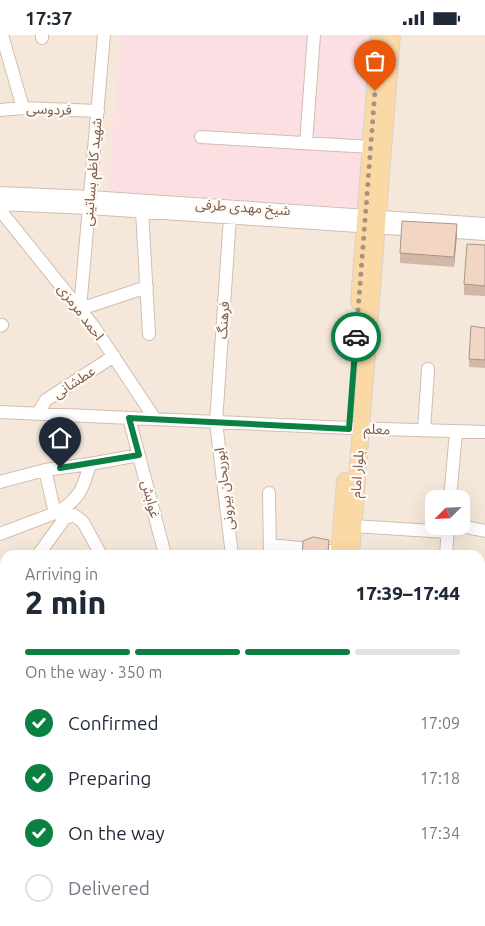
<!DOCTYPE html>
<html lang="en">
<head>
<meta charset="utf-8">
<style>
  body { margin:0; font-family:Ubuntu,"Noto Sans Arabic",sans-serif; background:#f2f2f3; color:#1f2937; height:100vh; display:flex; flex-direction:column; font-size:19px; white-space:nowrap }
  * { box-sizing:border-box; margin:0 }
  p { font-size:16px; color:#747a83 }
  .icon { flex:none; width:28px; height:28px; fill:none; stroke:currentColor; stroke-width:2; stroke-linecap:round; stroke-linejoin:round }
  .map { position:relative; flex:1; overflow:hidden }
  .drawer { position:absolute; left:0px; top:515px; width:485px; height:376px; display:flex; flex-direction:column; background:#fff; border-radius:15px 15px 0 0; box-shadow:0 5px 20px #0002 }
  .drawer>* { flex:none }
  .needle { width:32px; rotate:246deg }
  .buttons { position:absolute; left:425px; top:455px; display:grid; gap:10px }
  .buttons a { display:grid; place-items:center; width:45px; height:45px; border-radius:10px; background:#fff; box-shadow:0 5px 20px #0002; font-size:25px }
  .pin { position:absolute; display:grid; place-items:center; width:42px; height:42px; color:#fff; margin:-51px -21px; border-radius:50% 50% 50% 0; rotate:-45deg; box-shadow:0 0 5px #0007 }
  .pin .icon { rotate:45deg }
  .courier { position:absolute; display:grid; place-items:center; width:50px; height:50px; margin:-25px; border:4px solid #0b8043; border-radius:50%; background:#fff; color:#222; box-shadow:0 1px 6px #0007 }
  .headline em { font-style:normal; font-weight:800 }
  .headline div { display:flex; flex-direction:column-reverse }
  .headline { display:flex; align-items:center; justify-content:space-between; height:85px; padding:0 25px }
  h1 { font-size:32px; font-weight:800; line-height:38px }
  .bar { display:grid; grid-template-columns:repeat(4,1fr); gap:8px 5px; align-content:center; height:60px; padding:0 25px }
  .bar i { height:6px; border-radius:4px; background:#e0e1e3 }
  .bar .active { background:#0b8043 }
  .bar p { grid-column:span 4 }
  ol { padding:0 25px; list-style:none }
  li { display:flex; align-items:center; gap:15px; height:55px }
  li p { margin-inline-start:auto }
  li .icon { padding:5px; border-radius:50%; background:#0b8043; color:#fff; stroke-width:4 }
  li:last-child { color:#747a83 }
  li i { width:28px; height:28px; border:2px solid #e0e1e3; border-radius:50% }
  .status { display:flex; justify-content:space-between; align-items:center; height:35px; padding:0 25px; background:#fff; direction:ltr }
  .status svg { height:14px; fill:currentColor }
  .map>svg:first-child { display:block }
</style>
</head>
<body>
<div class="status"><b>17:37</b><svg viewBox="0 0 49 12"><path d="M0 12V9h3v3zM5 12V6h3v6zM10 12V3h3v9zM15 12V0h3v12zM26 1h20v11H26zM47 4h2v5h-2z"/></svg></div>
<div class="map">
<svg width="485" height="891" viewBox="0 0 485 891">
  <rect width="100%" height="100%" fill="#fdf6ec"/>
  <path fill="#f5e8da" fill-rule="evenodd" d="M0,0h485v891h-485zM434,464h27v27h-27zM5,520h475v366h-475z"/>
  <path fill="#fbdfe3" d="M121,0h249l-11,173 -251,-17z"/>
  <path fill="#d8ecc9" d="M0,625l5,3v36l-5,-3z
    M173,886h36l6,5h-39z"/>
  <path fill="#bfe3e8" stroke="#a5d3da" d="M0,675l5,4v68l-2,1 -3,-3z
    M113,886h47l3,5h-47z"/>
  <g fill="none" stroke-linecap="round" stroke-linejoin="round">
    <g stroke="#d1beb0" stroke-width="14">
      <path id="minor" d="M2,0l21,73
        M104,0l-24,274 67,-22
        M42,3v-3
        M0,75l23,-2 75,3
        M201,102l170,10
        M306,108l8,-108
        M0,158l90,4 395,27
        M0,169l89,4 328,22
        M0,175l94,117 61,92
        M142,176l7,123
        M230,182l-14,205 16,133
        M442,196l43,3
        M0,291l2,-1
        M0,377l349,16 136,4
        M38,378l8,-13 68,-44
        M129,383l35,133
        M424,396l4,-62
        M45,435l10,43
        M0,447l45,-12 45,-6
        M269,458l1,62
        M450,464l6,-67
        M58,477c22,-14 25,-23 32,-48l49,-9
        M353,491l95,6
        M461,491l24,5
        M0,499l58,-22 5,5
        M270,510l69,7
        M38,520l27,-37 9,-3 9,7 18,33
        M446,520l2,-29
        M0,569l5,-5
        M480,581h5
        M480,624l5,1
        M480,788l5,-1
        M0,791l5,5
        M0,804l5,7
        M480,836h5
        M0,861l5,-2
        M74,886l3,5
        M418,886v5
        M25,891l18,-5
        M329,891v-5"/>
    </g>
    <g stroke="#dad1cd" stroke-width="18">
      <path id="major" d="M359,267l20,-267
        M339,520l6,-74
        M351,520l41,-520
        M0,621l5,4
        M480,719h5
        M218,886l8,5
        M237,886l9,5
        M304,891l1,-5"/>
    </g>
    <use href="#minor" stroke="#fff" stroke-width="12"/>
    <use href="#major" stroke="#fbd9a5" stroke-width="16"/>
  </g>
  <path fill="#d1b7a8" d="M457,199l-3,33 -54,-4v-10z
    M485,210v51l-21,-1v-11z
    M485,293v40l-16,-1v-8z
    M329,513l-1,7h-26z"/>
  <path fill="#aa9588" d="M457,189v10l-3,33v-10z"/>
  <path fill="#f3d5c3" stroke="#aa9588" d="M402,186l55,3 -3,33 -54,-4z
    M467,209l18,1v41l-21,-2z
    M471,291l14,2v32l-16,-1z
    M313,502l16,3 -1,12 -26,3 1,-14z
    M361,519l31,1h-31z"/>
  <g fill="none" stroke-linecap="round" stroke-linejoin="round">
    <path stroke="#a89285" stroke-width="5" stroke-dasharray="0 9" d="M356,302l19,-246"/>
    <path stroke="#0b8043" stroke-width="6" d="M60,433l79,-13 -10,-37 220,11 7,-92"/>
  </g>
  <g text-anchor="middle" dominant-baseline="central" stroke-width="4.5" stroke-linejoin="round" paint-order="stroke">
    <g font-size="14" fill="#7a5c4d" stroke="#fffaf3">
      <text transform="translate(49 74) rotate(2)">فردوسی</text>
      <text transform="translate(92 137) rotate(-85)">شهید کاظم بساتینی</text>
      <text transform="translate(243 172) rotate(4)">شیخ مهدی طرفی</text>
      <text transform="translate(81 277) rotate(53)">احمد مرمزی</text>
      <text transform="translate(223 285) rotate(-86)">فرهنگ</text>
      <text transform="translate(74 347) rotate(-33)">عطشانی</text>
      <text transform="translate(377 394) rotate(2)">معلم</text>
      <text transform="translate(357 439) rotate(-86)">بلوار امام</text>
      <text transform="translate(224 454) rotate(-97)">ابوریحان بیرونی</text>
      <text transform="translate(151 464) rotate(75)">غوابش</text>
    </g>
  </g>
</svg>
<div class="buttons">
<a><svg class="needle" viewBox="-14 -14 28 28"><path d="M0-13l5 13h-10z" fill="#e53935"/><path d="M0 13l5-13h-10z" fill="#747a83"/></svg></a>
</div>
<div class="pin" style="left:375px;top:56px;background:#ea580c"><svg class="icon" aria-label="bag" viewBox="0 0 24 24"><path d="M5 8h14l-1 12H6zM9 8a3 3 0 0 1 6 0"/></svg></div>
<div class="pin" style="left:60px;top:433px;background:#1f2937"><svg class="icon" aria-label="home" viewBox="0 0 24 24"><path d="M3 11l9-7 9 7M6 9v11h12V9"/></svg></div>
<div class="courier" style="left:356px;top:302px"><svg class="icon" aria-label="car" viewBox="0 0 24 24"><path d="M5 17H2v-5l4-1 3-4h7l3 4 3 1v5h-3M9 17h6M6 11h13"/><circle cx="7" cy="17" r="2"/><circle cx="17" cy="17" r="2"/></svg></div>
<section class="drawer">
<div class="headline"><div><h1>2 min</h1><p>Arriving in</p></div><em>17:39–17:44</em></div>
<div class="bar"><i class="active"></i><i class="active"></i><i class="active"></i><i></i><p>On the way · 350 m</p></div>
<ol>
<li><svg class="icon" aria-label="check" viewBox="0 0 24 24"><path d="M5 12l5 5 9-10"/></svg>Confirmed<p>17:09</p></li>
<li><svg class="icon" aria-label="check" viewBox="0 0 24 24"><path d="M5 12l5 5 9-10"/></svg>Preparing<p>17:18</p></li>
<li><svg class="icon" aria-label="check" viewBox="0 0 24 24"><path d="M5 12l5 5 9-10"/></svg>On the way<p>17:34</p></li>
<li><i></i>Delivered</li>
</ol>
</section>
</div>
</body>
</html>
